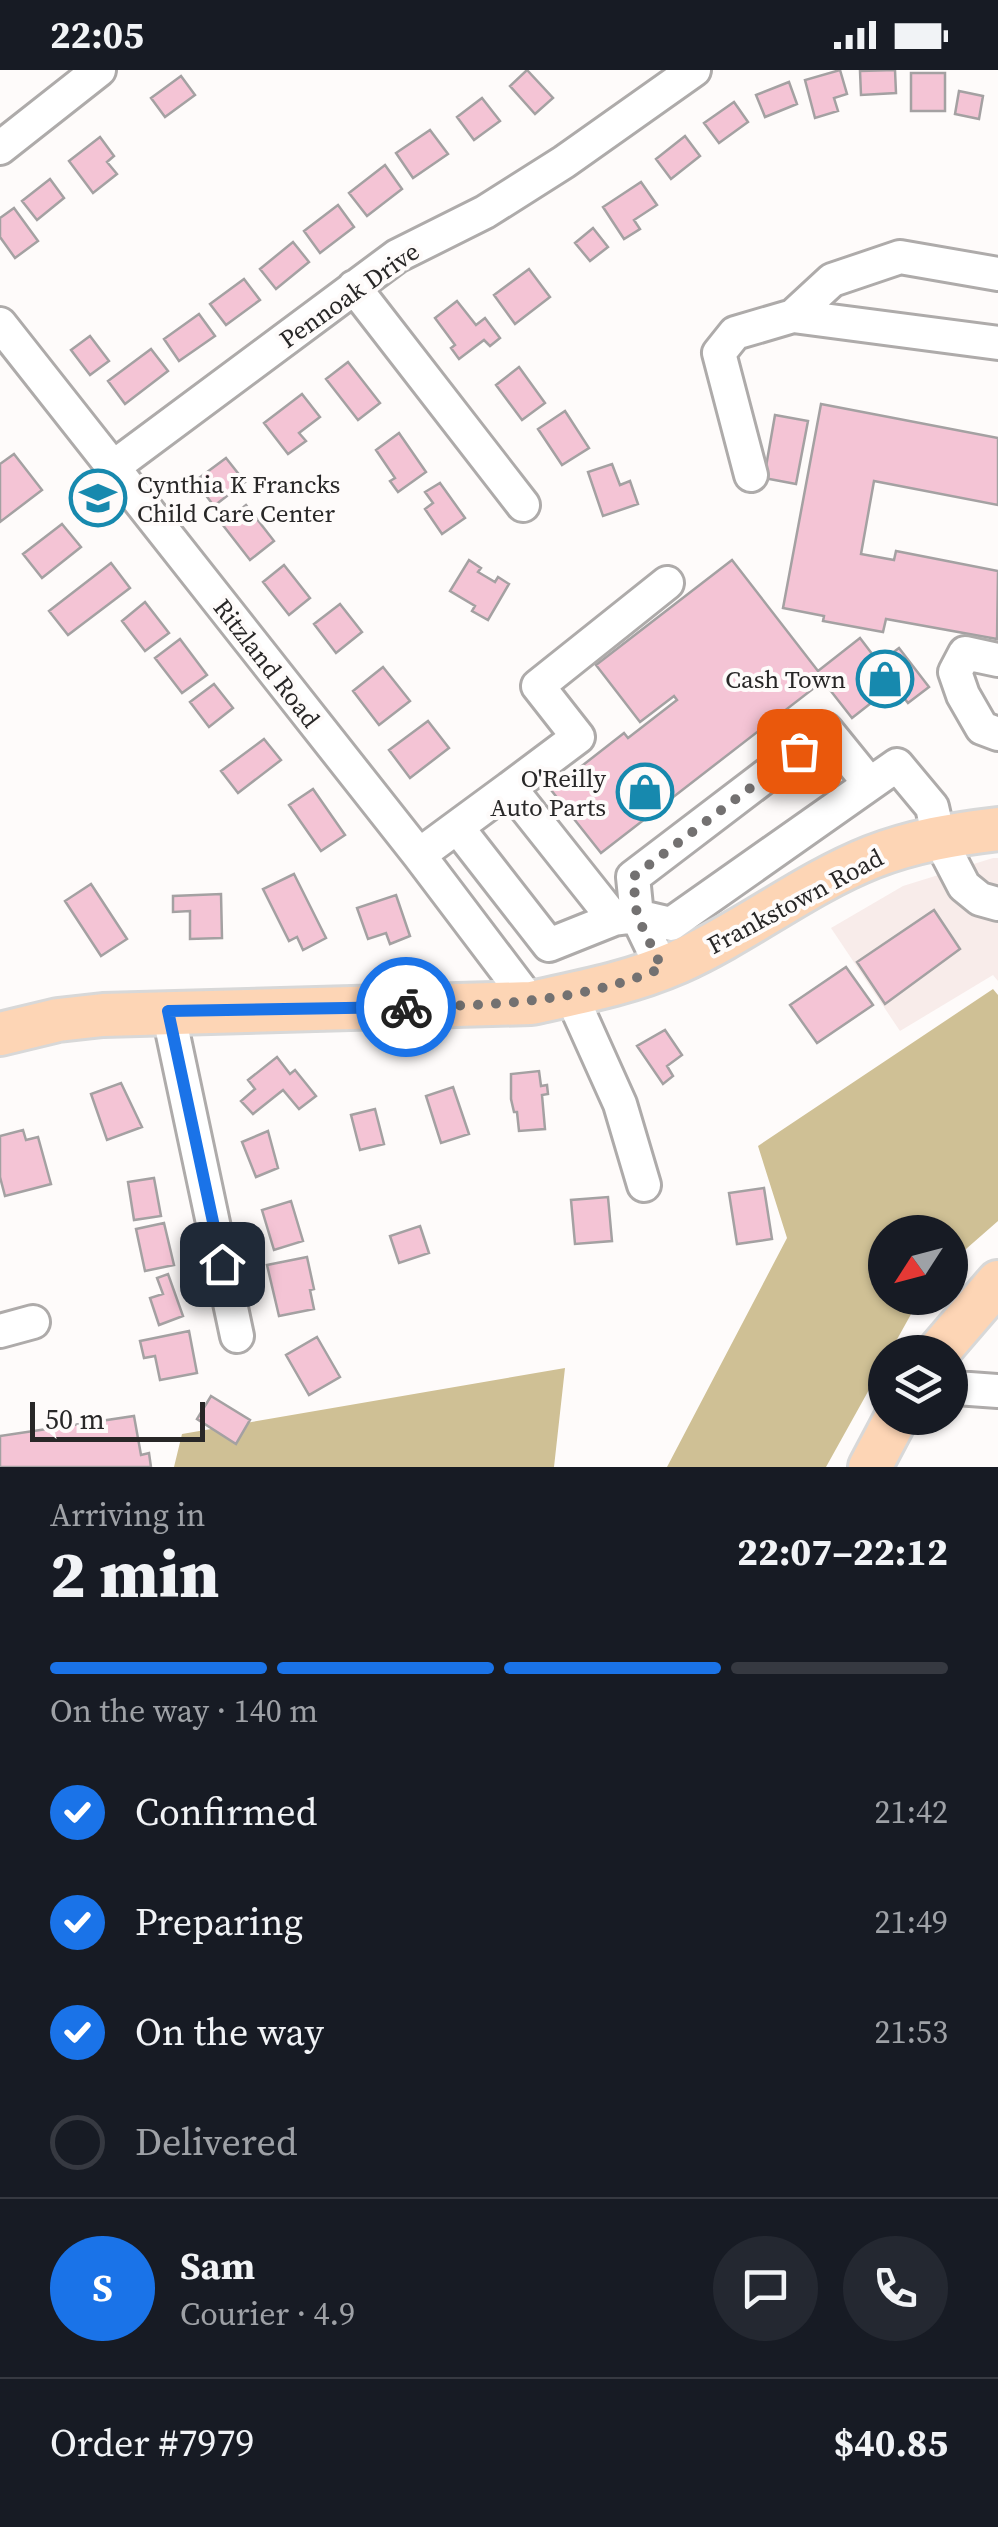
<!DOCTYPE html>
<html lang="en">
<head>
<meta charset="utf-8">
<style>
  body { margin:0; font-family:"Source Serif 4",serif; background:#242831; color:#f1f3f6; height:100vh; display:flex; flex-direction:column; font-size:38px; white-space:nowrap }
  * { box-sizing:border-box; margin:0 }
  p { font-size:32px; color:#9ea1a6 }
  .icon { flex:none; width:55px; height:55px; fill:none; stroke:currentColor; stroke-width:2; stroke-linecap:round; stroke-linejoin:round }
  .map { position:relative; height:1397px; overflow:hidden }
  .side { display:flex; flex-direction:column; background:#171b24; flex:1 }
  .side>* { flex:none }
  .needle { width:65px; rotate:234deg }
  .tools { position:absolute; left:868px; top:1145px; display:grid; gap:20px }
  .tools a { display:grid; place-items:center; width:100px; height:100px; border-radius:50%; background:#171b24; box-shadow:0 2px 8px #0004; font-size:50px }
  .scale { position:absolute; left:30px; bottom:25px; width:175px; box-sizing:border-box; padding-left:10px; border:5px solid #282727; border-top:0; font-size:28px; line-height:35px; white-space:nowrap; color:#282727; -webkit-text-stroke:8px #fefbfa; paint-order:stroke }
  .pin { position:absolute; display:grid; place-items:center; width:85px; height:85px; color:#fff; margin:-42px; border-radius:20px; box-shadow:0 5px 15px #0006 }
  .courier { position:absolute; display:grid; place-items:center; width:100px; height:100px; margin:-50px; border:8px solid #1a73e8; border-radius:50%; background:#fff; color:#222; box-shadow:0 2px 12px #0007 }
  .summary em { font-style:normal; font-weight:800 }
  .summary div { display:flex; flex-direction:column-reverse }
  .summary { display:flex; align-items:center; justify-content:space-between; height:170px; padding:0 50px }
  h1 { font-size:65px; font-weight:800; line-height:75px }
  .bar { display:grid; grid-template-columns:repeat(4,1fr); gap:15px 10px; align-content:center; height:120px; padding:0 50px }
  .bar i { height:12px; border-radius:8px; background:#363941 }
  .bar .current { background:#1a73e8 }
  .bar p { grid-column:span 4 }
  .line { display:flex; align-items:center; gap:25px; padding:0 50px; border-top:2px solid #363941 }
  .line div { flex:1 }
  .round { display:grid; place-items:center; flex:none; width:105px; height:105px; border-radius:52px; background:#242831 }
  ol { padding:0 50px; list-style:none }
  li { display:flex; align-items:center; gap:30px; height:110px }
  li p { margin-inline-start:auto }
  li .icon { padding:10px; border-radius:50%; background:#1a73e8; color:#fff; stroke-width:4 }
  li:last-child { color:#9ea1a6 }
  li i { width:55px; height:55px; border:5px solid #363941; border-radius:50% }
  .status { display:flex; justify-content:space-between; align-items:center; height:70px; padding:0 50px; background:#171b24; direction:ltr }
  .status svg { height:28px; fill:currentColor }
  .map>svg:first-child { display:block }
</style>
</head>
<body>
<div class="status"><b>22:05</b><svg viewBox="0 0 49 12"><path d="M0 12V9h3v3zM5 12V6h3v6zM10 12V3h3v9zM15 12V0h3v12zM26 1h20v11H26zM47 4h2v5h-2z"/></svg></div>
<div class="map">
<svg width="998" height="1397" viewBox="0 0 998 1397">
  <rect width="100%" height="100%" fill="#fefbfa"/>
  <path fill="#f8ecea" d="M993,788h5v123l-5,-6 -93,56 -69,-103 72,-42z"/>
  <path fill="#cfc095" d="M993,919l5,6v226l-48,42v-31h-65v66h35l-30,54h-5v9l-59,106h-159l120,-229 -29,-92z
    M565,1298l-11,99h-380l8,-33z"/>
  <path fill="#f4c4d5" stroke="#a4a1a2" stroke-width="2.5" d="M527,0l26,28 -18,16 -25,-28z
    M840,0l7,24 -13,4 4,13 -23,7 -10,-38z
    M895,0l1,23 -35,2 -1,-24z
    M911,3h34v38h-34z
    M181,6l14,19 -30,22 -14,-19z
    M789,12l8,22 -32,13 -9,-22z
    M959,21l24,5 -4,23 -24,-5z
    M482,28l18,23 -26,19 -17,-23z
    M734,32l14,20 -29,21 -15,-20z
    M430,60l18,24 -35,24 -17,-25z
    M685,66l15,20 -29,23 -15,-20z
    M100,67l14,19 -7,6 10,12 -24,19 -24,-32z
    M385,95l17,24 -35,27 -18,-23z
    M50,109l14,19 -27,22 -15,-19z
    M641,112l16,23 -23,15 6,9 -16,10 -21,-32z
    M338,135l16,22 -34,26 -16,-22z
    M14,138l24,33 -23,17 -15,-21v-19z
    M593,158l15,19 -18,14 -15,-18z
    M293,172l16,20 -33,27 -16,-20z
    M529,199l21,28 -35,27 -21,-29z
    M244,209l16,21 -34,25 -16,-21z
    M457,231l19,24 9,-7 15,20 -10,8 -6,-6 -25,19 -8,-11 4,-3 -20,-27z
    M199,244l16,22 -36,25 -15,-22z
    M90,266l19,25 -19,14 -19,-25z
    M151,279l17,22 -43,33 -17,-23z
    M348,292l32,41 -22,17 -32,-41z
    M519,297l26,36 -23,17 -26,-35z
    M302,324l18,23 -21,16 7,8 -18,13 -24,-31z
    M821,334l177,34v67l-124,-24 -13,73 33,6 2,-9 102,20 -1,68 -111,-20 -3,13 -60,-11 1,-5 -41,-8z
    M565,341l24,37 -27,17 -24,-36z
    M775,345l33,6 -12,63 -32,-6z
    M399,363l27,39 -28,20 -8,-11 5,-3 -19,-28z
    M14,384l28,36 -42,32v-58z
    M226,388l19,24 -31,24 -19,-25z
    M612,394l8,21 10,-4 8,23 -35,12 -15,-44z
    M440,413l25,35 -23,16 -17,-25 8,-6 -8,-11z
    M246,435l28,36 -24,19 -28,-36z
    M62,454l19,23 -39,31 -19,-24z
    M469,490l12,8 -3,4 17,10 3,-5 11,7 -21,36 -16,-9 3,-5 -25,-15z
    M732,490l86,111 42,-33 19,25 20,-15 30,39 -21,16 -14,-18 -42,33 -29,-37 -222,172 -50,-63 73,-57 4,5 49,-38 -3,-4 -34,26 -44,-57z
    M111,493l19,25 -62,47 -19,-24z
    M284,495l26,33 -21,17 -26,-33z
    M145,532l24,31 -24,18 -23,-30z
    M340,534l22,28 -26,21 -22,-29z
    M180,569l27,36 -25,18 -27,-35z
    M383,597l27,34 -31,24 -26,-34z
    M214,614l19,24 -24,19 -19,-25z
    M428,651l21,27 -39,30 -21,-28z
    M264,669l17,21 -43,33 -17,-22z
    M313,719l32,46 -24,16 -32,-46z
    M294,804l32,64 -23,12 -6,-13 -8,4 -26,-52z
    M91,814l36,55 -26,17 -36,-55z
    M221,824l1,44 -32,1v-28l-17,1v-16z
    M396,825l14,41 -20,8 -4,-11 -18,6 -11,-31z
    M934,840l26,39 -75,55 -28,-42z
    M846,897l27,38 -56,38 -27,-38z
    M665,960l17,25 -15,11 6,10 -10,8 -26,-38z
    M277,987l13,17 5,-4 21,26 -17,13 -16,-19 -30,24 -12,-13 14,-12 -7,-9z
    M539,1001l2,15 6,-1 1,9 -6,1 3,34 -26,2 -2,-19h-3l-3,-13v-25z
    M121,1013l21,44 -35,13 -16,-46z
    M453,1017l16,47 -28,9 -15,-47z
    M375,1039l9,35 -24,6 -9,-35z
    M23,1060l3,10 12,-3 13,47 -46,12 -5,-19v-41z
    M268,1061l10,37 -22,9 -14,-35z
    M154,1108l7,38 -27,4 -6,-38z
    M764,1118l8,51 -35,5 -8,-51z
    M608,1127l4,44 -37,3 -4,-44z
    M291,1131l12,40 -29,9 -12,-40z
    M164,1153l10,42 -29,6 -9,-42z
    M420,1156l9,27 -30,10 -9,-27z
    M307,1187l7,32 -4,1 4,19 -35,7 -12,-51z
    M168,1204l15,42 -24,9 -9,-27 13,-4 -6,-16z
    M189,1261l8,42 -37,7 -5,-24 -11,2 -4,-17z
    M317,1267l23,40 -31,18 -23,-40z
    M211,1326l39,24 -14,24 -39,-25z
    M134,1346l7,39 8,-2 2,14h-151v-31z"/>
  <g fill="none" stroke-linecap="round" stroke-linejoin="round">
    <g stroke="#aeabaa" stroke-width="38">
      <path id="minor" d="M0,78l99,-78
        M354,217l169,218
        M793,246l39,-36 68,-23 98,17
        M0,254l419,531 112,148
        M112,398l285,-212 88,-44 79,-50 130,-92
        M751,405l-32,-122 16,-20 58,-17 205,27
        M998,590l-33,-7 -10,19 8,23 19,33 16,6
        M510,718l68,-51 -40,-51 129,-103
        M457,757l53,-39 104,131
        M419,785l38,-28 92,118 65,-26 23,-3 34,8 226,-159 35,42 7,31 25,48 16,13 18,5
        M662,898l-25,-52 -4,-39 193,-147 43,53
        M571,925l49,109 24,81
        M168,941l69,325
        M0,1261l33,-9
        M950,1312l6,6 42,3"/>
    </g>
    <g stroke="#d8d8d8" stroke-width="48">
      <path id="major" d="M0,964l58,-14 45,-5 428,-12c51,-11 99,-20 147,-41 67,-30 126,-78 194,-105 41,-16 83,-23 126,-28
        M938,1282l60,-70
        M870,1397l26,-49"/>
    </g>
    <use href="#minor" stroke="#fff" stroke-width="32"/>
    <use href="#major" stroke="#fdd5b5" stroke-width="42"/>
  </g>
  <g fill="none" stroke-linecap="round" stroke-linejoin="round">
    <path stroke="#737171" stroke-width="10" stroke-dasharray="0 18" d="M406,937c89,-2 172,-4 256,-39l-25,-52 -4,-39 166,-126"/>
    <path stroke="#1a73e8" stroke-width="12" d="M222,1194l-54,-253 238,-4"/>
  </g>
  <defs>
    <g id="school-ring" transform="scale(2.875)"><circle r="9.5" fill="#fefbfa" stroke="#1789ae" stroke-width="1.5"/><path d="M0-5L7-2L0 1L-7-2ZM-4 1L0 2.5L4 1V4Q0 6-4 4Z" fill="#1789ae"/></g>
    <g id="shop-ring" transform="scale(2.875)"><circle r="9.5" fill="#fefbfa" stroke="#1789ae" stroke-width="1.5"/><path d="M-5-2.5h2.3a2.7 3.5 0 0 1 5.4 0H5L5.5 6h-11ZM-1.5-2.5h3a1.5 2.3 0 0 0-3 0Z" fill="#1789ae"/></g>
  </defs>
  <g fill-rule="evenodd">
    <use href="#school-ring" x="98" y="428"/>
    <use href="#shop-ring" x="885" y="609"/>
    <use href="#shop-ring" x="645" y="722"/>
  </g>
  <g text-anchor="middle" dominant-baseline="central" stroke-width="8" stroke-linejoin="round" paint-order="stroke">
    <g font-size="25" fill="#282727" stroke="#fefbfa">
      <text transform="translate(349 225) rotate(-35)">Pennoak Drive</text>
      <text transform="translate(267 593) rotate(52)">Ritzland Road</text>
      <text transform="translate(795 831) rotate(-28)">Frankstown Road</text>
    </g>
    <g font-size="25" fill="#282727" stroke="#fefbfa" text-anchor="end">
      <text x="137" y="414" text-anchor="start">Cynthia K Francks<tspan x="137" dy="29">Child Care Center</tspan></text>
      <text x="846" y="609">Cash Town</text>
      <text x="606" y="708">O'Reilly<tspan x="606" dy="29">Auto Parts</tspan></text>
    </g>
  </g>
</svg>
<div class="tools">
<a><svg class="needle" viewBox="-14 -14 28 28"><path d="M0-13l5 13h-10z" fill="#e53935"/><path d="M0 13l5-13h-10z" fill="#9ea1a6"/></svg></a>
<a><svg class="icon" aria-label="layers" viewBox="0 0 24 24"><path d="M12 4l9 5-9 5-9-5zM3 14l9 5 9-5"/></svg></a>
</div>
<div class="scale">50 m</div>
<div class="pin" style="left:799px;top:681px;background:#ea580c"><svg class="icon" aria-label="bag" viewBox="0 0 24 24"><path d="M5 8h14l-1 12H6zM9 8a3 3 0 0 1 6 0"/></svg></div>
<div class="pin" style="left:222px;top:1194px;background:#1f2937"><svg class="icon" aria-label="home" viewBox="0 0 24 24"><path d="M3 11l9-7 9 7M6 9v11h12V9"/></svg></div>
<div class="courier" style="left:406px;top:937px"><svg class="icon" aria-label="bike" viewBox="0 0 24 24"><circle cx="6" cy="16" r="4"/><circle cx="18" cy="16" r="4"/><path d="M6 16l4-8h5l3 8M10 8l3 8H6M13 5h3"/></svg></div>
</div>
<section class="side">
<div class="summary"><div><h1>2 min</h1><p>Arriving in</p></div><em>22:07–22:12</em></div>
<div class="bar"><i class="current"></i><i class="current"></i><i class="current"></i><i></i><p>On the way · 140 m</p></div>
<ol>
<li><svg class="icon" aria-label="check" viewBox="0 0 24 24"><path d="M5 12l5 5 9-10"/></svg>Confirmed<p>21:42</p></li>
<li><svg class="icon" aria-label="check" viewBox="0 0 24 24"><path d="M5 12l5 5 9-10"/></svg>Preparing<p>21:49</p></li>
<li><svg class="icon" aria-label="check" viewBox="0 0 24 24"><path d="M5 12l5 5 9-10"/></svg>On the way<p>21:53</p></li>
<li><i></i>Delivered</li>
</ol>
<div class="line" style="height:180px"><b class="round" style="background:#1a73e8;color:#fff">S</b><div><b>Sam</b><p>Courier · 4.9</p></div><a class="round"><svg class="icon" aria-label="chat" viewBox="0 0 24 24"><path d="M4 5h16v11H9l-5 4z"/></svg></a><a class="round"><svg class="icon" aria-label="phone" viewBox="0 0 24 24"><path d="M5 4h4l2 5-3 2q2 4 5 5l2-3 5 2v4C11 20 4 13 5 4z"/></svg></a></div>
<div class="line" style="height:130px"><div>Order #7979</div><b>$40.85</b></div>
</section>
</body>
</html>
